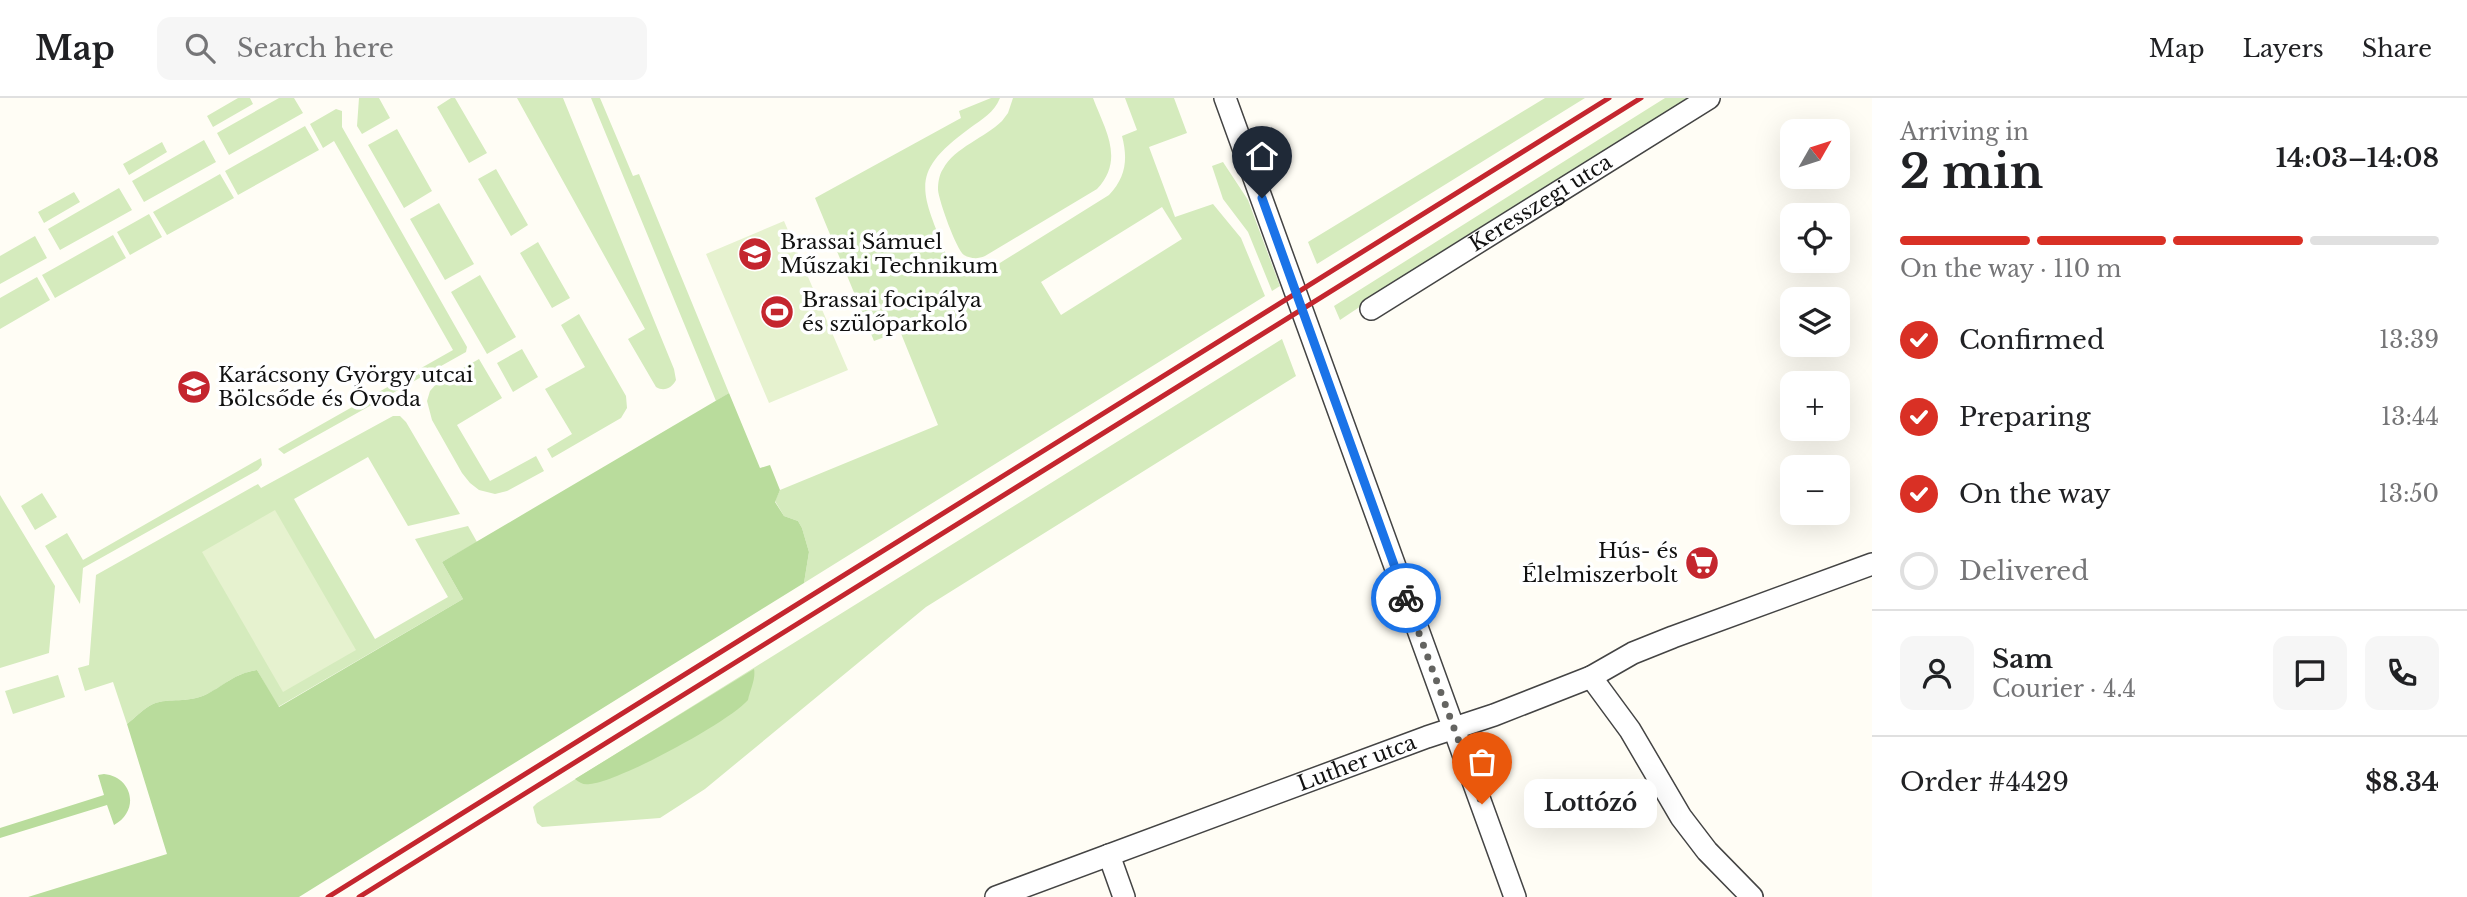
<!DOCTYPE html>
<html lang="en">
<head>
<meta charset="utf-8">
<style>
  body { margin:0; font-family:"Libre Baskerville",serif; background:#f6f6f6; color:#202124; height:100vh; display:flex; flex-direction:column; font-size:26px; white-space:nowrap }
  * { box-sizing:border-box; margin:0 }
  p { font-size:23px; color:#757577 }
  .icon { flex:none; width:38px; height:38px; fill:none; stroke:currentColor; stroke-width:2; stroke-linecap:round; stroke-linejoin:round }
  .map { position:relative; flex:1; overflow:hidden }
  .panel { display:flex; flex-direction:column; background:#fff; width:595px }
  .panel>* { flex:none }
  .needle { width:46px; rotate:51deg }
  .tools { position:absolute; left:1780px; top:21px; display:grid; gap:14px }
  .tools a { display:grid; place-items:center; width:70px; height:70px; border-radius:14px; background:#fff; box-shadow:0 7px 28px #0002; font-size:35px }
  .pin { position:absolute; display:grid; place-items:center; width:60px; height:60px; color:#fff; margin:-72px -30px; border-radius:50% 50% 50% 0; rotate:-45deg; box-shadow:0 0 7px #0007 }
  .pin .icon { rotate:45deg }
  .courier { position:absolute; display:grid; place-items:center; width:70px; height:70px; margin:-35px; border:5px solid #1a73e8; border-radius:50%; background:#fff; color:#222; box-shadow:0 2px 9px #0007 }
  .bubble { position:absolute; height:49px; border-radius:14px; background:#fff; box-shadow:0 7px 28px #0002; font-size:23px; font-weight:700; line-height:49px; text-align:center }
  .summary em { font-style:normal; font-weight:700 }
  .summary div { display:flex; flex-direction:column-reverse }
  .summary { display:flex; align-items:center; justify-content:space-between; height:119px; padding:0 28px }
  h1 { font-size:46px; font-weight:700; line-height:52px }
  .bar { display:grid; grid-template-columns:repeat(4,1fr); gap:10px 7px; align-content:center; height:84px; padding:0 28px }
  .bar i { height:9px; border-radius:5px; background:#e0e0e0 }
  .bar .on { background:#d93025 }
  .bar p { grid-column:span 4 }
  .line { display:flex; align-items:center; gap:18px; padding:0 28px; border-top:2px solid #e0e0e0 }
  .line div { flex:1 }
  .round { display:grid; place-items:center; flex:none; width:74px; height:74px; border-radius:14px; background:#f6f6f6 }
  ol { padding:0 28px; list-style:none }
  li { display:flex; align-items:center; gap:21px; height:77px }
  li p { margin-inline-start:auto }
  li .icon { padding:7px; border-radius:50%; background:#d93025; color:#fff; stroke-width:4 }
  li:last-child { color:#757577 }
  li i { width:38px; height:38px; border:4px solid #e0e0e0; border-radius:50% }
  header { display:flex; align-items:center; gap:42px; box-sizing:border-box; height:98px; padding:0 35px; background:#fff; border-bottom:2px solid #e0e0e0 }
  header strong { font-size:33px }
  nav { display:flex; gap:38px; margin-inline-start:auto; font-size:24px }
  .search { width:490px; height:63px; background:#f6f6f6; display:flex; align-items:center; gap:18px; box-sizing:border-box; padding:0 24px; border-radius:14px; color:#757577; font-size:26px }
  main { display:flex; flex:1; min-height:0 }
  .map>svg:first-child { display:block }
</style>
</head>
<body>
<header>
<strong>Map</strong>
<div class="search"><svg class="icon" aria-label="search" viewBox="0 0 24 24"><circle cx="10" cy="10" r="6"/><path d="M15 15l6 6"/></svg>Search here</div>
<nav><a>Map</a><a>Layers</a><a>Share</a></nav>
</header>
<main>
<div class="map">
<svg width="1872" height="799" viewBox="0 0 1872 799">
  <rect width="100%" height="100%" fill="#fffdf5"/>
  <path fill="#d5ebbd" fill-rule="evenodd" d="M238,0h12l3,6 -40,23 -6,-11z
    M279,0h15l9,15 -74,42 -12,-22z
    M359,0h20l11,20 -28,16 -5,-8z
    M451,0h4l32,55 -18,10 -32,-56z
    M517,0h46l111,271 2,11c-4,8 -12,12 -20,7l-28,-48 17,-10z
    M591,0h9l33,78 6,-2 90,219 -13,8z
    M991,0h9c-6,15 -18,21 -30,30 -62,45 -49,62 -24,126 7,18 25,20 41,17l122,-76c17,-18 19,-36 13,-59l15,-6 -12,-32h49l13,35 -38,14 26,70 38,-13 28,34 24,58 -461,287 5,-31 -7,-24 -4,-7 -14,-5 -9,-15 5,-11 158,-65 -38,-94 -26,10 -59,-143 146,-80 -2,-7zM1162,109l20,32 -121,76 -20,-33z
    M1013,0h80c12,32 32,61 4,91l-112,67c-7,3 -14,3 -21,-1 -8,-6 -25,-54 -26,-65 0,-7 1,-15 5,-21 12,-22 42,-31 59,-48l6,-8z
    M1545,0h40l-268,166 -9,-22z
    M1665,0h28l-251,154 -102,68 -6,-14z
    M336,11l6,2v16l125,220 -1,5 -182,102 -6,-5 175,-99 -119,-209 -11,7 -13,-24z
    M305,28l14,24 -81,45 -13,-24z
    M397,31l35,62 -28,17 -36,-63z
    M204,42l12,22 -72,40 -12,-21z
    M162,44l5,10 -38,23 -6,-11z
    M1223,64l25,38 32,86 -8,5 -24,-59 -25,-33 -11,-33z
    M496,71l32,56 -17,11 -33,-57z
    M220,76l14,24 -67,37 -14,-23z
    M119,90l13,22 -72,40 -12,-21z
    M74,94l6,10 -36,21 -6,-11z
    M439,105l35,61 -29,16 -35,-61z
    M149,116l13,23 -32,18 -13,-23z
    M113,137l13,23 -71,40 -13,-23z
    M35,138l12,22 -47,26v-28z
    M538,144l32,56 -18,10 -32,-55z
    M480,177l36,62 -29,17 -36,-62z
    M37,179l13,23 -50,29v-31z
    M579,216l47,82 1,12 -6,10 -69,40 -5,-9 25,-15 -27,-45 40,-22 -24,-42z
    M1282,241l14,37 -370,231 -221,182 -45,29 -118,9 -5,-4 -4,-16 4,-4z
    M522,251l16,28 -25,15 -16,-29z
    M479,261l23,39 -45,27 33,56 46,-25 8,15 -37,20 -12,3 -16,-4 -9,-7 -8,-10 -30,-53 -5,-19 3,-10 7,-8z
    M393,318h7l6,6 54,92 -52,12 -40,-69 -74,42 81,140 73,-42 -33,-58 53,-13 9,16 -35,20 21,37 -185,108 -21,-37c-24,4 -30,14 -50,24 -20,10 -37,3 -54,10 -9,4 -18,14 -26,20l-14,-42 -28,9 -7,-23 11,-3 7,-90 162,-91 3,4z
    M261,360l1,7 -4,5 -175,98 -3,36 -35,-58 22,-13 16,27z
    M42,395l15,24 -22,13 -14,-24z
    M0,397l55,91 -6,67 -49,15z
    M58,577l7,22 -52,17 -8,-23z"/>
  <path fill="#b9dc9c" d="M729,295l31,75 10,-3 10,25 -5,12 9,14 14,5 4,7 7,24 -5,31 -505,314h-271l139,-43 -40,-130c8,-6 17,-16 26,-20 17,-7 34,0 54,-10 21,-11 26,-20 50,-24l22,37 184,-108 -21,-37z
    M754,571c2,10 -4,21 -6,31 -19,22 -130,82 -158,84 -7,1 -10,-1 -15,-5z
    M104,676c29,3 36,37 10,51l-7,-20 -107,33v-10l104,-33 -6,-20z"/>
  <path fill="#e6f2cf" d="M784,123l64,149 -79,33 -63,-149z
    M275,412l81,140 -73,42 -81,-140z"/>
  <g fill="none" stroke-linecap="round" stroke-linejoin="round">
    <g stroke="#444" stroke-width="24">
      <g id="street">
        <path d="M1225,0l290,799"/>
        <path id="s1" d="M1371,211l338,-211"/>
        <path d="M1591,579l39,53 51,87 26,34 45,46"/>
        <path d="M1109,757l15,42"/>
        <path id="s2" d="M996,799l431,-160 67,-22 97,-38 42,-24 40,-16 199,-73"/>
      </g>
    </g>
    <use href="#street" stroke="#fff" stroke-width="21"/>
    <path stroke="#c4262e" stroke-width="5" d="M328,799l1281,-799
      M359,799l1282,-799"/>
  </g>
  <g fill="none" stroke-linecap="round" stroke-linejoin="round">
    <path stroke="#646461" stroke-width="7" stroke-dasharray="0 12.6" d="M1406,500l76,206"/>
    <path stroke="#1a73e8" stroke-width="9" d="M1262,100l144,400"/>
  </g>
  <defs>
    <g id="school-disc" transform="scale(1.75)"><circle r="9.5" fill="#c4262e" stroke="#fff"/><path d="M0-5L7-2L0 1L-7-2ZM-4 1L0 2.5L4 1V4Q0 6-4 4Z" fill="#fff"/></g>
    <g id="stadium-disc" transform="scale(1.75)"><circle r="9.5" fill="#c4262e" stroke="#fff"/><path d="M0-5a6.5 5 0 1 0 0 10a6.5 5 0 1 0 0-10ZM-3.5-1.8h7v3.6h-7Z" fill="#fff"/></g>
    <g id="supermarket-disc" transform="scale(1.75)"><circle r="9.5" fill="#c4262e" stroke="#fff"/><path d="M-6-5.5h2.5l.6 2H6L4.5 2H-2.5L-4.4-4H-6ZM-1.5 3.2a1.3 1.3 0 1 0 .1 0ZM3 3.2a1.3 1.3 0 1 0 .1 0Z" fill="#fff"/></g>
  </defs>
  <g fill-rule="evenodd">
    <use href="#school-disc" x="755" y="156"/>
    <use href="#stadium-disc" x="777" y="214"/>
    <use href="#school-disc" x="194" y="289"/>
    <use href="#supermarket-disc" x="1702" y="465"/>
  </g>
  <g text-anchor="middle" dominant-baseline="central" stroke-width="7" stroke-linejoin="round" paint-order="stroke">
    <g font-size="21" fill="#111" stroke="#fff">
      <text stroke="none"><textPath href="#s1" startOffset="200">Keresszegi utca</textPath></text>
      <text stroke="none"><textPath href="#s2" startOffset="385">Luther utca</textPath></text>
    </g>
    <g font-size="21" fill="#111" stroke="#fff" text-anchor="start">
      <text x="780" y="144">Brassai Sámuel<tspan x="780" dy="24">Műszaki Technikum</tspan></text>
      <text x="802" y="202">Brassai focipálya<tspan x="802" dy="24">és szülőparkoló</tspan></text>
      <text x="218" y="277">Karácsony György utcai<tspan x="218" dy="24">Bölcsőde és Óvoda</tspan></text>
      <text x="1678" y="453" text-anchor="end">Hús- és<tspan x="1678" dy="24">Élelmiszerbolt</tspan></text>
    </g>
  </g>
</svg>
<div class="tools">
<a><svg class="needle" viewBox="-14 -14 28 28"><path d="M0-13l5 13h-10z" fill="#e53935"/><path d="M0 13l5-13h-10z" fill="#757577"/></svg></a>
<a><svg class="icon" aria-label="locate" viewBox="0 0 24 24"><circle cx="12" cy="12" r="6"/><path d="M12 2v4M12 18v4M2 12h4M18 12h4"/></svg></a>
<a><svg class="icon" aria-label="layers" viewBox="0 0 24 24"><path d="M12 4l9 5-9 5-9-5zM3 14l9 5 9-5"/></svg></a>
<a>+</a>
<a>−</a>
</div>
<div class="pin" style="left:1482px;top:706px;background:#ea580c"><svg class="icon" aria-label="bag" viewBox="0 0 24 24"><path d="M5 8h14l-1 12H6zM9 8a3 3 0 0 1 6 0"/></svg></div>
<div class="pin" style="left:1262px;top:100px;background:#1f2937"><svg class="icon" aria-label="home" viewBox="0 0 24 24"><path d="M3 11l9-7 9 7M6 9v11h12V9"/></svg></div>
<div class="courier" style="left:1406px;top:500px"><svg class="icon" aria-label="bike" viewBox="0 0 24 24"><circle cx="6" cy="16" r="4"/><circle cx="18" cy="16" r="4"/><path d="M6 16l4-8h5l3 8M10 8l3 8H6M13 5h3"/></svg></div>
<div class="bubble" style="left:1524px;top:681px;width:133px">Lottózó</div>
</div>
<section class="panel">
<div class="summary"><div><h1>2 min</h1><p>Arriving in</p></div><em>14:03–14:08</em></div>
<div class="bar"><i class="on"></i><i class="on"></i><i class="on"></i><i></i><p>On the way · 110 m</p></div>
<ol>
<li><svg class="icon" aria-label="check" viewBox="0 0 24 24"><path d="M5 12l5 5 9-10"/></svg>Confirmed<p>13:39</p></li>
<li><svg class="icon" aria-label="check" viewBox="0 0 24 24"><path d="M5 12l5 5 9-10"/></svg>Preparing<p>13:44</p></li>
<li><svg class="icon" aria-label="check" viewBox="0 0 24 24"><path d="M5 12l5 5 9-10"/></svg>On the way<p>13:50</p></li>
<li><i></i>Delivered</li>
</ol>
<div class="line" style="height:126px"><a class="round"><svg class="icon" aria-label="person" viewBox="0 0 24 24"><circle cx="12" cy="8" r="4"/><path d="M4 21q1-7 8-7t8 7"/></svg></a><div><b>Sam</b><p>Courier · 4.4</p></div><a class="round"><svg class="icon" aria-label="chat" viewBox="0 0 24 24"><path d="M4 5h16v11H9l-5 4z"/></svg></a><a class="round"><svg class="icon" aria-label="phone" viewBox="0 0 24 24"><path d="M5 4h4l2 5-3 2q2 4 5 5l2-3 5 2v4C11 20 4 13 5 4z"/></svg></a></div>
<div class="line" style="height:91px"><div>Order #4429</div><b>$8.34</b></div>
</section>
</main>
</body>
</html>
